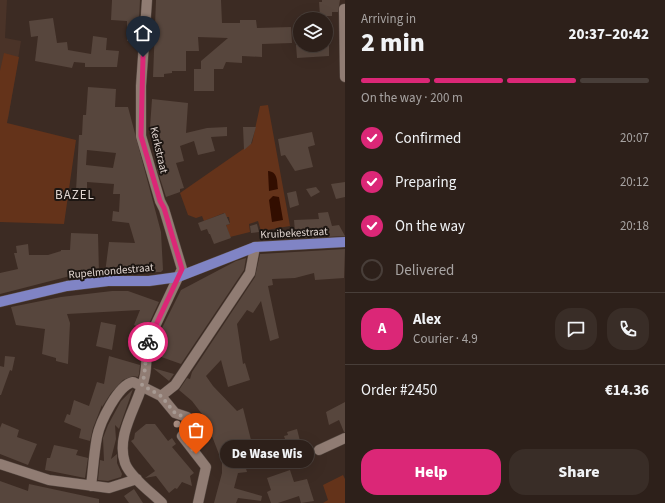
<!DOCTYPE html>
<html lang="en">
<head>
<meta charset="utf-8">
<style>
  body { margin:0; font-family:"Source Sans 3",sans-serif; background:#392d27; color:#f1f3f6; height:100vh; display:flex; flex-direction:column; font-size:15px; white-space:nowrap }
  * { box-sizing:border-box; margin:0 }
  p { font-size:13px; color:#a7a3a2 }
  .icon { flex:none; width:22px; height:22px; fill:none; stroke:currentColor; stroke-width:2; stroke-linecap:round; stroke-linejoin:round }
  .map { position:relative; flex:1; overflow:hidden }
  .panel { display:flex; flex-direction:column; background:#2d201a; width:320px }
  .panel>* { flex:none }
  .controls { position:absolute; left:293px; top:12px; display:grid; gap:8px }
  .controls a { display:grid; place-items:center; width:40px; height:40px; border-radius:50%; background:#2d201a; box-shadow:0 4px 16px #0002,0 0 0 1px #483e39; font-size:20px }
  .pin { position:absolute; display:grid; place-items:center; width:34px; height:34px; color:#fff; margin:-41px -17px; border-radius:50% 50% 50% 0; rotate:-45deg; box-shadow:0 0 4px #0007 }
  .pin .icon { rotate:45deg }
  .courier { position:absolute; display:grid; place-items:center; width:40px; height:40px; margin:-20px; border:3px solid #db2777; border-radius:50%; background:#fff; color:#222; box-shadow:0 1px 5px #0007 }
  .bubble { position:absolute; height:28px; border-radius:14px; background:#2d201a; box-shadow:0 4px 16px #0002,0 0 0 1px #483e39; font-size:13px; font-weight:800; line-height:28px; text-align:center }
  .headline em { font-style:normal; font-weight:800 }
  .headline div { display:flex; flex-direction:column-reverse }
  .headline { display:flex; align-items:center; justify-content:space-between; height:68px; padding:0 16px }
  h1 { font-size:26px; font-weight:800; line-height:30px }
  .bar { display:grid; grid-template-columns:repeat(4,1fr); gap:6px 4px; align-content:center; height:48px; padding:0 16px }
  .bar i { height:5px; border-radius:3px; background:#483e39 }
  .bar .active { background:#db2777 }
  .bar p { grid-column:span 4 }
  .line { display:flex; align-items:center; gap:10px; padding:0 16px; border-top:1px solid #483e39 }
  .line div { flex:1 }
  .round { display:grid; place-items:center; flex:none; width:42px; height:42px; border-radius:16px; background:#392d27 }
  ol { padding:0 16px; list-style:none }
  li { display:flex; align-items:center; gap:12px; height:44px }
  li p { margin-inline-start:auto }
  li .icon { padding:4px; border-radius:50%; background:#db2777; color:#fff; stroke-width:4 }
  li:last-child { color:#a7a3a2 }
  li i { width:22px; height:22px; border:2px solid #483e39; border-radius:50% }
  .button { display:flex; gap:8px; margin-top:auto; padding:8px 16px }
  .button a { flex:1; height:46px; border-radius:16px; background:#db2777; color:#fff; font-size:16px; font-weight:800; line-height:46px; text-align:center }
  .button a+a { background:#392d27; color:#f1f3f6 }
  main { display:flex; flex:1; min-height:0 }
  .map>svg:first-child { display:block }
</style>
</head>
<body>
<main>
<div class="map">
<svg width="345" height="503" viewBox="0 0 345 503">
  <rect width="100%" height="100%" fill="#3c2b23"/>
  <path fill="#4a3328" d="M0,0h7l-2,38 16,3 -13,78 -8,-1z"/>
  <path fill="#64331a" d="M4,53l15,4 -12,66 69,17 -12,84 -64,-2v-151z
    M268,105l22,121 -29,5 -3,-10 -9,3 1,8 -20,5 -4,-12 4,-1 -1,-7h-3l-2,-4 -20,8 -2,-5 -6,2 -8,-3 -8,-22 72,-50 8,-37z
    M343,475l2,4v24h-22l5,-3 -5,-15z"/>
  <path fill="#320e00" d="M268,171c10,1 9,10 10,18l-9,2z
    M273,196l6,1 4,23 -11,2 -3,-22z"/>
  <path fill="#57463d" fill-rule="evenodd" d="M112,0h28l-2,42 -11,-1v-20l-16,-1z
    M156,0h65l1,23h18v-3h16l1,8 34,-1 1,16 -30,1v13l-20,-1v7l-16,-1 -3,7h-9v22h-20v-22h7v-8l27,-23 -30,-1 1,14h-13v20h-14v2l-8,1v3h-11z
    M322,0h18l-2,12h-6v4h-12l-1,-14h3z
    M53,18l4,25 10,-1 1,8 23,4 2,-18 14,2 -1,12 13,1 -2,16h-32v-4l-11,-1 -2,6 -37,-7 3,-25 -7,1 -2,-16z
    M296,45h33v11l-32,2z
    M88,87l28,2 -1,18h13l33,125 2,38 -2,2 -56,1 4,-31 26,1 -6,-20 -17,-2 1,-10 6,1 1,-18h-7l1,-10 -27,-2v9h-11l3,-56h3l1,-20h3zM87,150l29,3 -3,15 -27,-3z
    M152,99l36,4 -2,30 21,-5 20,-1v9l-16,1 4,14 -17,4 -4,-14 -14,5 4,15 -8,2 8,25 -4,1v3l-14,5 -9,-28h2l-9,-42z
    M243,127h13l-5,17 -7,6z
    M312,132l3,13 -7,2 5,20 -18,4 -10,-16 -4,1 -3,-17z
    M345,182v15l-9,2 -5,-15z
    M316,187l4,5 -9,5 -5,-8z
    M296,191l3,14 -9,3 -3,-15z
    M328,212l4,14 7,-1 6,11 -57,3v-6l7,-1 -1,-12 25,-1 -1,-6z
    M225,213l5,11 -4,1 5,13 -17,6 -4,-10h-1l-2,-5 -6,2 -3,-8z
    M257,224l2,8 -8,1 -1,-7z
    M71,233l27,1 1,39h-29v3l-70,18v-21l18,-4 -4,-16h3l-1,-7 12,-2 1,11h19l13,-4v-1h9z
    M345,249l-1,29 -29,2 -1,-7 -19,5 -23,1 1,6 -5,1 11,52 -9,3 -9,-40 -8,12 -6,-3 -10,14 6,40 2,-1 5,17 -22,7 -7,-27 -15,16 7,10 24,25 6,-3 11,44 32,-10 -2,-6 4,-1 -1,-3 10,-3 6,24 -13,4 1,3 -8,2 -3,-10 -35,13 2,7 -9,1 -4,15 28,8 -1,5 -23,-3 -2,5h-22l8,-30v-11l-17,-44 -13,-17 -13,-11 8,-12 3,1 2,-7 63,-95 5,-23z
    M246,258l-2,12 -63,94 -28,-10 2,-12 26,-52 55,-29z
    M112,291h16l31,11 -13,28 -12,-5 6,-15 -73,4 3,9 -2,41 -12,-3v-3l-14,-4 3,-25 -29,-4 -5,-18 50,-10z
    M101,322l15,3 -4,25 -16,-4z
    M5,356l10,1 -3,14 -2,-1 -9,25h-1v-29l4,1z
    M109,356l31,9 -1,9 -1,3 -5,-1 -10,4 -12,13 -9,14v-2l-9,23 -3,13 -11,-3 2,-9 -17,-7 3,-8 3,1 4,-15 15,6 8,-24 7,2z
    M153,368l21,6 -5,7z
    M133,389l-14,40 -4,-4 1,14 -5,20 6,-5v9l5,11 -1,3 -13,4 -10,-1 2,-20 4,1 -1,-23 5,-13 13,-24z
    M345,402v30h-1l-5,-12 -10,5 -3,-13z
    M2,423l17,7 -2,7 20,7 -9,21 -28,-11v-26z
    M146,424h9l13,17 4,-3 4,6 -4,3 22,26 -4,3 2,10 -10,-4 -5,7 -2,-1 -6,5 -13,-17 -11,2 10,-7 -24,-30 3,-2 1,-6z
    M54,445l24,5 -2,5 12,3 -3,20 -40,-8 2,-12h3z
    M290,470l4,12 13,-3 7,22 -13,2 -2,-7 -21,7h-7l-4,-11 4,-2 -4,-12z
    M0,481l28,10 1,-7 70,15v4h-99z
    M134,489l9,14h-14l-5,-7z"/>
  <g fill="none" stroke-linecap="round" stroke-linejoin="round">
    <g stroke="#574a43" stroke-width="11">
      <path id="minor" d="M147,0l-6,86v50l19,65 4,8 18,60 -34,72c-2,12 -1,23 -3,34 -5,28 -30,58 -20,88 5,14 27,30 37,40
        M344,9l1,68
        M161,396l14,-11 75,-112 5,-26
        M319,450l26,-12
        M0,464l49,16 60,8 28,-9
        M91,486c2,-16 3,-33 6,-49 3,-15 21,-52 36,-55l28,14 14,17 12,4 1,11 -6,8 24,31 -8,36"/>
    </g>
    <g stroke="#574a43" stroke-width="11">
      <path id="major" d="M0,302l67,-16 41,-5h41l29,-4 77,-30 90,-5"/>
    </g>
    <use href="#minor" stroke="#907c73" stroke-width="10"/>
    <use href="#major" stroke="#8084c5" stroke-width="10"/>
  </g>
  <circle fill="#a78c80" cx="177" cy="424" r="3.5"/>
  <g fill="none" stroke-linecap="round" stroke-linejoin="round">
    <path stroke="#a79a93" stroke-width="4" stroke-dasharray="0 7.2" d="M148,342c-3,15 -2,29 -6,43l19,11 14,17 11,5 2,10 -6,8 14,18"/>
    <path stroke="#db2777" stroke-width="5" d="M143,57l-2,79 19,65 4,7 18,61 -34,73"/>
  </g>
  <g text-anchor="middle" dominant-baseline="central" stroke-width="4" stroke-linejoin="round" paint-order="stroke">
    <g font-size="11" fill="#e0d5d0" stroke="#1d1612">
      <text transform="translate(159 150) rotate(77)">Kerkstraat</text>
      <text transform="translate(294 233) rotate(-3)">Kruibekestraat</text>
      <text transform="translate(111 271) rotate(-5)">Rupelmondestraat</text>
    </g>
    <g font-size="13" letter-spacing="1" fill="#e0d5d0" stroke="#1d1612">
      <text x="75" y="195">BAZEL</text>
    </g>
  </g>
</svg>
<div class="controls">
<a><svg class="icon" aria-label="layers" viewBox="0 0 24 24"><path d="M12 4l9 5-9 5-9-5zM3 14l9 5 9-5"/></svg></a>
</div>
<div class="pin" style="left:196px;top:454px;background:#ea580c"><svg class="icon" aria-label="bag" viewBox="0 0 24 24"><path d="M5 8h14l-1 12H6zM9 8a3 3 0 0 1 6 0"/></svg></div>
<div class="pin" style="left:143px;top:57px;background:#1f2937"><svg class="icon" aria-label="home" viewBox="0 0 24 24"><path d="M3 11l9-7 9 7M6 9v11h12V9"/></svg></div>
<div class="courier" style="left:148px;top:342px"><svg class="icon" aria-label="bike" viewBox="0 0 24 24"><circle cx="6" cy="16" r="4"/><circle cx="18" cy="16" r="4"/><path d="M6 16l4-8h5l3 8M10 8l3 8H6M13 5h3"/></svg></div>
<div class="bubble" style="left:220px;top:440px;width:94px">De Wase Wis</div>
</div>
<section class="panel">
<div class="headline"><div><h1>2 min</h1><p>Arriving in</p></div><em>20:37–20:42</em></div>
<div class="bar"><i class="active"></i><i class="active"></i><i class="active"></i><i></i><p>On the way · 200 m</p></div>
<ol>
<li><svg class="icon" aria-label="check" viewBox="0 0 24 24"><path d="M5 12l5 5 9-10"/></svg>Confirmed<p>20:07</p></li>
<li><svg class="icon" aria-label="check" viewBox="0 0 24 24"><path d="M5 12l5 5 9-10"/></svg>Preparing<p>20:12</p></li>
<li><svg class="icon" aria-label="check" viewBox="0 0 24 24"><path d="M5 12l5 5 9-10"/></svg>On the way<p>20:18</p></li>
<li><i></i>Delivered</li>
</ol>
<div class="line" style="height:72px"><b class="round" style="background:#db2777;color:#fff">A</b><div><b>Alex</b><p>Courier · 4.9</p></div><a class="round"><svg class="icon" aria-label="chat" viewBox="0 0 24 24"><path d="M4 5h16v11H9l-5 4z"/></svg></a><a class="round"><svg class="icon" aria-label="phone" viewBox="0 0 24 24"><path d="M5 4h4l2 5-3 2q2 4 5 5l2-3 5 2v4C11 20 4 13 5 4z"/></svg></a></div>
<div class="line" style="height:52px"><div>Order #2450</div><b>€14.36</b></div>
<div class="button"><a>Help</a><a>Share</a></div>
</section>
</main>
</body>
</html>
